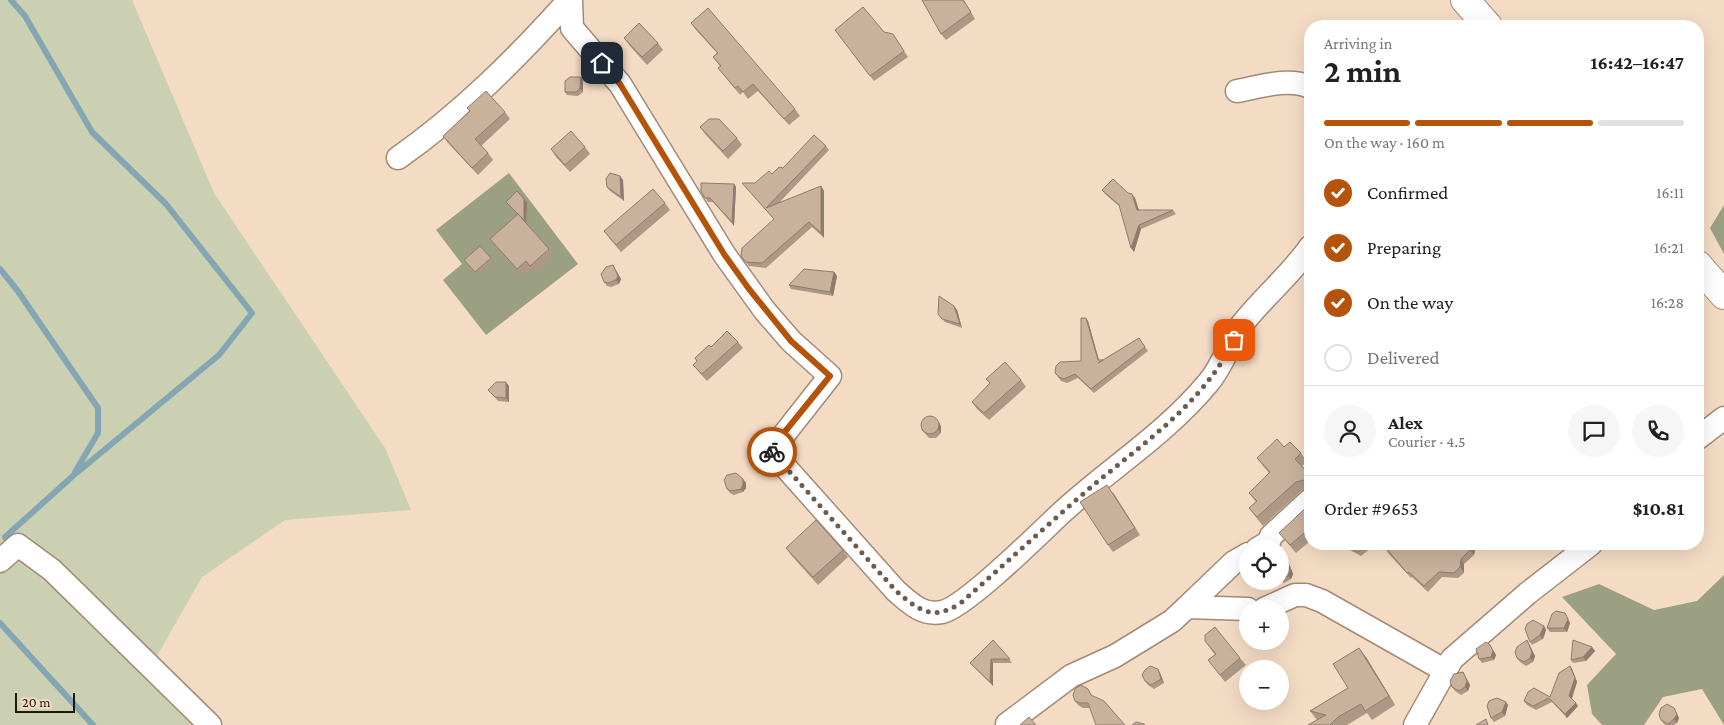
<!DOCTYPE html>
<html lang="en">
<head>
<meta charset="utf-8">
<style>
  body { margin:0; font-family:"Crimson Pro",serif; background:#f6f6f6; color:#202124; height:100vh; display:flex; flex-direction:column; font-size:19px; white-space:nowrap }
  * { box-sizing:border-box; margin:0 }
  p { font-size:16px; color:#757577 }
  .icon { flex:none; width:28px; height:28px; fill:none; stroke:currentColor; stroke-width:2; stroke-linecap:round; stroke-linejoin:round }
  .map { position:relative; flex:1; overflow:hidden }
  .details { position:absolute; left:1304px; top:20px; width:400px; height:530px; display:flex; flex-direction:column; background:#fff; border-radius:20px; box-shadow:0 5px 20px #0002 }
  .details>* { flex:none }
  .controls { position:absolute; left:1239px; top:540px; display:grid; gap:10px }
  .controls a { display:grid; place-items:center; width:50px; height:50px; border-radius:50%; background:#fff; box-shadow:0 5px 20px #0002; font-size:25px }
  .scale { position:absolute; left:15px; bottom:12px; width:60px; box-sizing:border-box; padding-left:5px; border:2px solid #211810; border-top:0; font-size:14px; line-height:18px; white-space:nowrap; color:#211810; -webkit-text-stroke:4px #f4dbc4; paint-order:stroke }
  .pin { position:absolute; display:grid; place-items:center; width:42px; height:42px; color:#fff; margin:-21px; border-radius:10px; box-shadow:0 2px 8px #0006 }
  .courier { position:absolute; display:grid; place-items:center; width:50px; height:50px; margin:-25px; border:4px solid #b45309; border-radius:50%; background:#fff; color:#222; box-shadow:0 1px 6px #0007 }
  .summary em { font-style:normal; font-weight:700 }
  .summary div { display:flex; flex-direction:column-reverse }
  .summary { display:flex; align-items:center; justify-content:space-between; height:85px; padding:0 20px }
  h1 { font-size:32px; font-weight:700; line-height:38px }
  .bar { display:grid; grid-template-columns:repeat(4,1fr); gap:8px 5px; align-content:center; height:60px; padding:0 20px }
  .bar i { height:6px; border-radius:4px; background:#e0e0e0 }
  .bar .current { background:#b45309 }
  .bar p { grid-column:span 4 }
  .line { display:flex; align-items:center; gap:12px; padding:0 20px; border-top:1px solid #e0e0e0 }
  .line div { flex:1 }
  .round { display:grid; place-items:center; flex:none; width:52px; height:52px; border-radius:26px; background:#f6f6f6 }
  ol { padding:0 20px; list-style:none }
  li { display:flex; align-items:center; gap:15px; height:55px }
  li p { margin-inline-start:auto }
  li .icon { padding:5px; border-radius:50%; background:#b45309; color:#fff; stroke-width:4 }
  li:last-child { color:#757577 }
  li i { width:28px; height:28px; border:2px solid #e0e0e0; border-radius:50% }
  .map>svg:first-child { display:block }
</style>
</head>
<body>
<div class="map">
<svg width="1724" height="725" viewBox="0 0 1724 725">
  <rect width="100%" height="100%" fill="#f4dbc4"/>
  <path fill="#cad0b1" d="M0,0h132l82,193 171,255 26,62 -126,10 -83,57 -57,100 55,48h-200z"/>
  <path fill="#9ba082" d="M509,173l69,91 -92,71 -43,-55 19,-16 -26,-34z
    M1724,205v49l-14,-26z
    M1724,575v150l-22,-36 -39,8 -19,28h-42l-10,-11 -5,-29 29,-31 -54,-57 37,-13 55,26 43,-9z"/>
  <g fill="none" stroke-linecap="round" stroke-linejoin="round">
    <path stroke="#83a6b2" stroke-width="6" d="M0,269l17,21 81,118v25l-23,39
      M10,546l-5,-9 69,-62 145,-120 33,-42 -86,-109 -74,-72 -67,-116 -14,-16
      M0,623l93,102"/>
    <g stroke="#a28b76" stroke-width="25">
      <path id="minor" d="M571,0l1,28 48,56 104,170 41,57 26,30 39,35 -59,75 125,140c14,12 26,25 46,21 22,-4 96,-77 116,-96 49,-46 107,-81 150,-133 15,-17 20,-38 32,-56 21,-28 50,-51 70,-80
        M1237,91c22,-4 51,-14 73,-4
        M398,158c64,-45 119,-100 171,-158
        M1698,438l26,-20
        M1257,549l12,-7 2,-6 39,-36
        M0,561l18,-16 34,25 158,155
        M1187,607l47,-45 14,-8
        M1264,609l31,-14h11l16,6 122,69
        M1007,724l64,-48 44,-20 57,-35 15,-14 61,2
        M1415,725l37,-66 76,-66 63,-49"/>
    </g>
    <g stroke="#a28b76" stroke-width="30">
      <path id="tertiary" d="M1465,0l23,26
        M1698,265l26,30"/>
    </g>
    <use href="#minor" stroke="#fff" stroke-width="22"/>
    <use href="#tertiary" stroke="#fff" stroke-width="28"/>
  </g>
  <path fill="#ad9886" d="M964,0l11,19 -29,21 -5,-6z
    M691,23l104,86 5,7 -11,9 -31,-34 -10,8 -5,-7 -3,3 -22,-27 2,-2 -7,-9 4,-4 -21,-23z
    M835,30l49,2 9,2 15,23 -34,24z
    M624,38l34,5 5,7 -16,15 -18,-20z
    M581,77l2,4v11l-5,4 -11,-1 -2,-3z
    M467,108l38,4 5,7 -29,27 7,7 5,7 -15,15 -30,-32 -5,-7 26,-25z
    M700,127l37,11 5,7 -14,14 -23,-25z
    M826,146l3,4 -50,53 42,-17 3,5v47l-12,-11 -46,41 -17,-2 -8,-10 33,-37 -32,-36h13l28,-15z
    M585,147l5,7 -20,18 -14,-15 -5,-8z
    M620,176l3,4 1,21 -14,-10 -3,-4z
    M734,184l2,3 -2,39 -21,-24h-5l-7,-11z
    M1102,190l26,3 7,5 4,12h34l3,4 -35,15 -7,23 -14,-45 -15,-13z
    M506,202l21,1 -1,20 23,26 6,7 -20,17 -4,-5 -9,8 -27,-29 -5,-8 27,-24z
    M665,203l5,7 -49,42 -11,-13 -6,-8z
    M491,258l3,3 -17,15 -13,-16z
    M613,265l8,14 -2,5 -8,3 -4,-1 -3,-4z
    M834,272l3,4 -4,20 -42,-7 -2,-4z
    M954,306l3,4 5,18 -17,-6 -7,-8z
    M1088,321l11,39h5l35,-22 9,13 -54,42 -16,-15 -11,5 -6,-2 -6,-8 26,-12z
    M738,342l5,6 -36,33 -9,-10 -5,-6 18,-18z
    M986,379l35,1 5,7 -37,33 -12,-11 -5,-7 18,-18z
    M509,386v16l-11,-1 -10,-11z
    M941,426v7l-5,5h-7l-8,-9z
    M1284,447l17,6 6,9 -5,4 8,9v13l-8,2 -39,36 -8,-10 -6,-8 7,-6 -7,-9 20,-20 -6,-7 -6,-8z
    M743,479l3,4v5l-3,4 -9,3 -4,-2 -3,-4z
    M1113,492l27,43 -27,17 -5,-7z
    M1310,504v37l-14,12 -17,-20z
    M1341,544h27l2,5 -9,7 -17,-9z
    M1389,544h84l2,6 -1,5 -10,9v9l-6,5 -16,-1 -14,15 -16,-15 -1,1 -23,-25 -3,-6z
    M786,548l57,2 5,7 -30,28 -27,-30z
    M1285,557l3,4 5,13 -2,5 -7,4 -4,-3v-19z
    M1565,613l5,10 -3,9h-17l-3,-4z
    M1544,626l2,4 -3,9 -11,6 -2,-3z
    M993,640l19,23h-19v23l-23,-23z
    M1527,640l8,16 -2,6 -7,4 -6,-4 -3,-4z
    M1205,641l35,17 6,7 -21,17 -17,-22 7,-5z
    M1490,645l6,10 -2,5 -12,3 -3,-4z
    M1592,647l3,4 -9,10 -13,2 -2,-3z
    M1366,657l29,48 -23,15 -5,-7 -20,12h-39l9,-5 -7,-9 38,-23z
    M1570,666l2,3 5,13 -5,17 6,7 -11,12 -15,-16 -16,8 -9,-5 -3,-4 26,-4z
    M1158,669l2,4 4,10 -10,6 -6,-4 -3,-4z
    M1463,672l7,13 -2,6 -7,4 -6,-4 -3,-4z
    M1091,693l-1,15h-7l-5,-3 -3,-4z
    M1506,702l2,3 -3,11 -11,6 -3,-4z
    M1674,708l5,10 -2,5 -3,2h-8l-2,-1 -3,-4z"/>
  <path fill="#8d7c6d" d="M581,77l2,4v11l-3,-4z
    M620,176l3,4 1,21 -3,-4z
    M734,184l2,3 -2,39 -2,-4z
    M821,186l3,5v47l-3,-5z
    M1132,194l3,4 5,16 -3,-4z
    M524,199l3,4 -1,21 -2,-4z
    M1139,225l2,4 -7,23 -3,-4z
    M613,265l8,14 -2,5 -3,-4z
    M834,272l3,4 -4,20 -3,-4z
    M954,306l3,4 5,18 -2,-4z
    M1086,318l2,3 12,43 -2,-4z
    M506,382l3,4v16l-3,-4z
    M939,422l2,4v7l-3,-4z
    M743,479l3,4v5l-3,4 -2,-3z
    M1471,544h2l2,6 -1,5 -4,-5z
    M1285,557l3,4 5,13 -2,5 -3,-3z
    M1461,559l3,5v9l-4,-6z
    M1565,613l5,10 -3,9 -3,-4z
    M1544,626l2,4 -3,9 -3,-4z
    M1527,640l8,16 -2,6 -3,-4z
    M1490,645l6,10 -2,5 -3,-3z
    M1592,647l3,4 -9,10 -3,-4z
    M1359,648l7,9 29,48 -6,-9z
    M991,659l2,4v23l-3,-4z
    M1570,666l2,3 5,13 -6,18 -2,-4z
    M1158,669l2,4 4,10 -3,-4z
    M1463,672l7,13 -2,6 -3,-4z
    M1506,702l2,3 -3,11 -3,-4z
    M1576,703l2,3 -11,12 -2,-4z
    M1674,708l5,10 -2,5 -3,-4z"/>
  <path fill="#c9b19c" stroke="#8d7c6d" d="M922,0h41l8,12 -30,22z
    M863,7l21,25 9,2 11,17 -34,25 -35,-46z
    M708,8l87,101 -11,10 -31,-35 -10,8 -5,-6 -3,2 -17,-20 3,-2 -8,-9 5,-4 -27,-30z
    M639,23l19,20 -16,14 -18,-19z
    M570,77h11l-1,11 -4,4h-11v-11z
    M486,91l19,21 -30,27 13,14 -16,15 -29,-32 27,-25 -3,-3z
    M709,119h10l18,19 -14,13 -23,-24z
    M571,131l14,16 -20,18 -14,-16z
    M814,135l12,11 -60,62 55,-22v47l-12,-11 -47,41 -16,-1 -5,-6 1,-8 32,-29 -32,-36h13l14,-12 3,3 7,-7 4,1z
    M610,173l10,3 1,21 -14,-10 -1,-8z
    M1113,179l15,14 4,1 5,16h36l-34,15 -8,23 -12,-43 -17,-15z
    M701,183l33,1 -2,38 -22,-24h-5l-4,-7z
    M653,189l12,14 -49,42 -12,-14z
    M517,191l7,8v21l-18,-18z
    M518,214l31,35 -19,17 -4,-5 -9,8 -27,-30z
    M480,246l11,12 -16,14 -11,-12z
    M613,265l5,11 -2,4 -8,3 -4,-1 -3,-8 5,-7z
    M804,269l30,3 -4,20 -41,-7z
    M939,296l15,10 6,18 -18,-5 -4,-5z
    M1081,318h5l12,42h5l-5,3 41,-25 6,9 -54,42 -16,-15 -11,5 -5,-2 -4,-4 1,-7 4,-4 21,-1z
    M727,331l11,11 -36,32 -9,-9 4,-4 -2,-3 14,-13 2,2z
    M1005,362l16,18 -37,33 -12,-11 18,-19 -4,-4z
    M496,382h10v16l-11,-1 -7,-7z
    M921 425a9 9 0 1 1 18 0a9 9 0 1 1-18 0Z
    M1277,439l7,8 6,-5 11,11 -6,6 15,16v6l-2,-2 -12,3 -39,35 -8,-9 8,-7 -8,-8 21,-21 -13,-14z
    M736,473l7,6v5l-2,5 -10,2 -4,-2 -3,-9 3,-5z
    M1107,485l28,43 -27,17 -28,-43z
    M1310,504v24l-20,17 -11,-12z
    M816,520l27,30 -30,27 -27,-29z
    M1342,544h25v2l-9,6z
    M1389,544h82v1l-1,5 -9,9 -1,8 -6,6 -15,-1 -15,14 -15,-14 -2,1 -22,-26z
    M1285,557l5,13 -2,6 -6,3 -2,-1v-17z
    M1556,611l9,2 3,6 -4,9h-17l5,-14z
    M1533,620l11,6 -4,9 -10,7 -5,-13 2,-5z
    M1215,627l25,31 -20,17 -12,-15 8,-6 -11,-13v-6z
    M993,640l17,19h-19l-1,23 -20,-19z
    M1527,640l5,12 -2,6 -6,4 -7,-4 -2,-6 2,-5z
    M1573,640l19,7 -9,10 -12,3z
    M1486,642l4,3 3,6 -2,6 -12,2 -3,-10z
    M1359,648l30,48 -24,15 -4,-7 -23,13 -8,8h-22l18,-10 -16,-4 38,-23 -15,-24z
    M1150,666l8,3 3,10 -10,6 -6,-4 -3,-6 3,-5z
    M1570,666l5,12 -6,18 7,7 -11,11 -16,-16 -16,8 -9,-5 4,-9 6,-4 16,9 9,-24z
    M1463,672l4,9 -2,6 -6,4 -7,-4 -2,-6 4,-7z
    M1081,685l7,4 3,6 13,6 21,24h-29l-8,-22h-8l-5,-2 -2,-6 2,-6z
    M1497,698l9,4 -4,10 -11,6 -4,-12 2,-5z
    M1667,704l7,4 3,6 -3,5 -6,5 -7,-4 -2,-6 2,-6z
    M1029,717l7,8h-16z
    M1486,719l2,6h-12z
    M1136,722l8,2 1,1h-13z"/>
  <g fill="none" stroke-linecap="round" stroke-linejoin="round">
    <path stroke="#6b5c4f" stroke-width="5" stroke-dasharray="0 9" d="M772,452l124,139c24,20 37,31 66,11 43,-38 85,-77 128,-114 53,-45 113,-84 144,-148"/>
    <path stroke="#b45309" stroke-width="6" d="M602,63l18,21 104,170 25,35 42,52 39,35 -55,68 -3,8"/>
  </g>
</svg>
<div class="controls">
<a><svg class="icon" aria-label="locate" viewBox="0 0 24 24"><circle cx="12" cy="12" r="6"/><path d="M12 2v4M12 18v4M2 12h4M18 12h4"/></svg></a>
<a>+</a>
<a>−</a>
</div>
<div class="scale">20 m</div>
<div class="pin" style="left:1234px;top:340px;background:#ea580c"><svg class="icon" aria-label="bag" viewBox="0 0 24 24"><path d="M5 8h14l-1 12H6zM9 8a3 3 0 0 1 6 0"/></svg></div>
<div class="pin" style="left:602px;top:63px;background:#1f2937"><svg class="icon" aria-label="home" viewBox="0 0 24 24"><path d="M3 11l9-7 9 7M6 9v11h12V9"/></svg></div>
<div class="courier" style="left:772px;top:452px"><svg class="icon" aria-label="bike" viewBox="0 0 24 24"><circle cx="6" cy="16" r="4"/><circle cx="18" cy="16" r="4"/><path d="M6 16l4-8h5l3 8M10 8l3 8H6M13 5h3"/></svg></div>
<section class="details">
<div class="summary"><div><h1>2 min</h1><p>Arriving in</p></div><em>16:42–16:47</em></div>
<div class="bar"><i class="current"></i><i class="current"></i><i class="current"></i><i></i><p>On the way · 160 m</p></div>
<ol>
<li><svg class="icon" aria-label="check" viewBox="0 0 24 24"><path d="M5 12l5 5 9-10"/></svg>Confirmed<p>16:11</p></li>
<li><svg class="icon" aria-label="check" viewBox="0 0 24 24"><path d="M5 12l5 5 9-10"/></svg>Preparing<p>16:21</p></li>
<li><svg class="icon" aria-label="check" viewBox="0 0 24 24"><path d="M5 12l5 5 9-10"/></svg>On the way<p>16:28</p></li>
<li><i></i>Delivered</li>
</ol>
<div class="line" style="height:90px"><a class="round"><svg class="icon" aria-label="person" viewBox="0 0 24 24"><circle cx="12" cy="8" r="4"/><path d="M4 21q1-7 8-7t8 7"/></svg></a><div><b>Alex</b><p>Courier · 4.5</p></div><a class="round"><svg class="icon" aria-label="chat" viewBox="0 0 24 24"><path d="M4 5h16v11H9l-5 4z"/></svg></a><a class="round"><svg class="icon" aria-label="phone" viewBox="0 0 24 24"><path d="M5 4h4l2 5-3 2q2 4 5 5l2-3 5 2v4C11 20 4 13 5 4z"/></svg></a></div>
<div class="line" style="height:65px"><div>Order #9653</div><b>$10.81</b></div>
</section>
</div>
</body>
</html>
